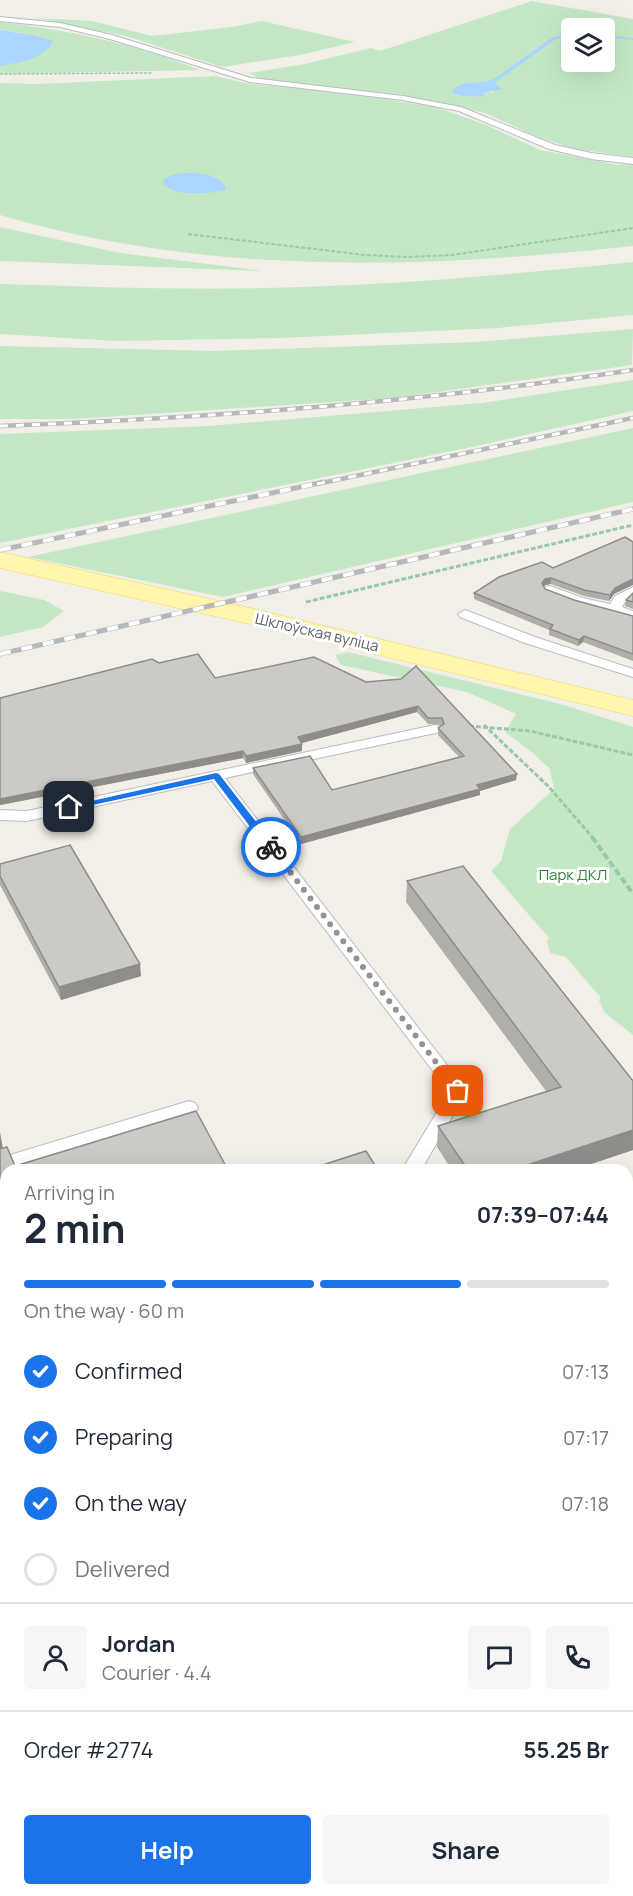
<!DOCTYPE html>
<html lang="en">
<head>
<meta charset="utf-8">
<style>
  body { margin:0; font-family:Manrope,sans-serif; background:#f6f6f7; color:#1f2937; height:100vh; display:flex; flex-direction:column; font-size:22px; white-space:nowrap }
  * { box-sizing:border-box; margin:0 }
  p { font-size:20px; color:#747a83 }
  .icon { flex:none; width:33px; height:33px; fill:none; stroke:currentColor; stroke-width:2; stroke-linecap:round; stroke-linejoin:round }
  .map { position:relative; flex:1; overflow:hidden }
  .sheet { position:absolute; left:0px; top:1164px; width:633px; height:732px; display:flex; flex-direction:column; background:#fff; border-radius:18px 18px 0 0; box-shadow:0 6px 24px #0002 }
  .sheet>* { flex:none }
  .controls { position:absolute; left:561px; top:18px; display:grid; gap:12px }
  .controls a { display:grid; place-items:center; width:54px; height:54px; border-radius:6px; background:#fff; box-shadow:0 6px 24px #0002; font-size:30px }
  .pin { position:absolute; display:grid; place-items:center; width:51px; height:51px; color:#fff; margin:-26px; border-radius:12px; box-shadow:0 3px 9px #0006 }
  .courier { position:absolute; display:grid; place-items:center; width:60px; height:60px; margin:-30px; border:4px solid #1a73e8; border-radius:50%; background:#fff; color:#222; box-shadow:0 2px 8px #0007 }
  .head em { font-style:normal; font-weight:700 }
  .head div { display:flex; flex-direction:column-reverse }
  .head { display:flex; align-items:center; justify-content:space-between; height:102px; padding:0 24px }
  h1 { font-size:39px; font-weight:700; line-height:45px }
  .bar { display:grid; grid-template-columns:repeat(4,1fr); gap:9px 6px; align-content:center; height:72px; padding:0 24px }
  .bar i { height:8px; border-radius:4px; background:#e0e1e3 }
  .bar .active { background:#1a73e8 }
  .bar p { grid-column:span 4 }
  .line { display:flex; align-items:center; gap:15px; padding:0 24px; border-top:2px solid #e0e1e3 }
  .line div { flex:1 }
  .round { display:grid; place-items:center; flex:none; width:63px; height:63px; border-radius:6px; background:#f6f6f7 }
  ol { padding:0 24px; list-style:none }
  li { display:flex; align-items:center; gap:18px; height:66px }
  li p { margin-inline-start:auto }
  li .icon { padding:6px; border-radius:50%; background:#1a73e8; color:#fff; stroke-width:4 }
  li:last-child { color:#747a83 }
  li i { width:33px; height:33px; border:3px solid #e0e1e3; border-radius:50% }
  .button { display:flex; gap:12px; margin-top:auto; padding:12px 24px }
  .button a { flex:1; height:69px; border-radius:6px; background:#1a73e8; color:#fff; font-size:24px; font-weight:700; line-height:69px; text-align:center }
  .button a+a { background:#f6f6f7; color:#1f2937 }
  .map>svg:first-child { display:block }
</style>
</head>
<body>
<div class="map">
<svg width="633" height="1896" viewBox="0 0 633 1896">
  <rect width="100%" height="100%" fill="#f1efe7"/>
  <path fill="#c4e8c5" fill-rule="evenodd" d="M532,1l101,18v138l-57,-8 -36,-11 -55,-25 -86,-19 -96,-9 -45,-7 -9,-5 56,-9 66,-16 9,3zM572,28h32v34h-32zM496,81l1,6 -4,5 -11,1v4l-20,-1 -10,-4z
    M36,18l56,3 60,15 80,-9 30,-6 93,21 -55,13 -78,12 -96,-31z
    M0,22c69,8 135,22 200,48l-200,4v-8l8,-2 12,-31 -20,-3z
    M215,76l30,7 108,11 82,13 49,17 56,26 79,15 14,-1v82c-211,23 -427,30 -633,-31v-132l36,1z
    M0,227l120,26 143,18 -263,-10z
    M633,262v53l-135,13 -217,10 -165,3 -116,-7v-50c100,3 201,7 301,3 111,-3 222,-14 332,-25z
    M633,329l-1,36 -238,33 -320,21h-74v-73l215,5 261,-9z
    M633,380v31l-166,37 -467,95v-109l208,-8 274,-23z
    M633,428v74l-410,95 -195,-40z
    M0,591l44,9 20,11 -21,16 -43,10z
    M348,652l216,53 69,22v308l-28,-22 -6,-12 2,-3 -35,-41 -16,-4 -3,-12 2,-3 -58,-67 10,-10 9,-32 44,-40 -4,-20 -17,-16 -28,-21 11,-18 -49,-22 -126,-27 -6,-10z"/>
  <path fill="#a9d5ff" d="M0,30l37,6 16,5c-8,18 -36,22 -53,25z
    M496,80l1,6 6,3 -20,4v4l-21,-1 -11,-4 10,-8z
    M183,173c15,0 36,0 43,15l-2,3c-16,2 -47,6 -60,-6l-1,-5 9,-5z"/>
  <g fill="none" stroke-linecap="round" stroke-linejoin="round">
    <path fill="#a9d5ff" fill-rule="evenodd" d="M572,34v2l-16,3 -63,45 -5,-1 65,-46z
      M604,35l29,3v2l-29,-3z"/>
    <g stroke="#b9bcc1" stroke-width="2">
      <path id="lane" d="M0,17l60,6 52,12 139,43 152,18 58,11 94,38 36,8 42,5v6l-42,-5 -42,-10 -90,-38 -56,-11 -153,-18 -140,-43 -50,-12 -60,-6z
        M550,586l33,12 27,6 5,-8 18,-9v10l-8,5 -3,5 11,4v9l-59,-16 -29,-11 -1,-3 1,-3z
        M465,610l70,27 98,32v8l-108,-34 -65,-26 -2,-3z
        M435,725l5,1 2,3 -2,3 -215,46 242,313 -46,79h-19l47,-78 -237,-311 -185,40 -27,-1v-10l27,1z
        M189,1101l6,2 3,5 -3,5 -195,59v-14z
        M633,1550v21l-6,2v-21z
        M6,1868v22h9l-15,6v-26z
        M201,1890h26l2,6h-26z"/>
    </g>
    <g stroke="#babdc3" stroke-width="1">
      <path id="secondary" d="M633,1257v31l-6,2v-32z
        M6,1476v38l-6,2v-38z"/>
    </g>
    <g stroke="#f5d25c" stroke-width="1">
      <path id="primary" d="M0,552l250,56 383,92v16l-383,-92 -250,-56z"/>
    </g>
    <path stroke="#9ac8aa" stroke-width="1.5" stroke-dasharray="3 1.5" stroke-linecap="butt" d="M0,74l152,-1"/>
    <path stroke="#9ac8aa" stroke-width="2" stroke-dasharray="4 2" stroke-linecap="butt" d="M188,234l177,21 42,2 45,-2 181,-27"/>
    <path stroke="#9ac8aa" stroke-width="3" stroke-dasharray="5 2" stroke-linecap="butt" d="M306,602l327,-77
      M484,725l65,62 44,51
      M469,726l61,5 103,24"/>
    <path stroke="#9ac8aa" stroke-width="4" stroke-dasharray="7 3" stroke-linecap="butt" d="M592,837l41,57"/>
    <use href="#lane" fill="#fff" fill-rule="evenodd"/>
    <use href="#secondary" fill="#fff" fill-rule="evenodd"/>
    <use href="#primary" fill="#fff6ae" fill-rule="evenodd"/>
    <g stroke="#b7b8b9" stroke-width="4.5">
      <path id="rail-far1" d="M0,426c212,-8 423,-24 633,-56
        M317,484l316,-66"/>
    </g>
    <g stroke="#b7b8b9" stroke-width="5">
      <path id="rail" d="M0,550l324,-68
        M0,654l633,-145"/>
    </g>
    <use href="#rail-far1" stroke="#fff" stroke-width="3" stroke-dasharray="8" stroke-linecap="butt"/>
    <use href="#rail" stroke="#fff" stroke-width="4" stroke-dasharray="11" stroke-linecap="butt"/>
  </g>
  <path fill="#afaea9" d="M553,568l61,26 -5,7 -25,-5 -33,-12 -6,1 -1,1 1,3 29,11 59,16v45l-50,-19 -5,4 -29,-11v-5l-75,-31v-6z
    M633,593v16l-8,-3 1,-6z
    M159,663l56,15 151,4 35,-3 115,101 -36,11v4l-179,49 -48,-70v-6l79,22 127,-33 -21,-22v-7l4,-3 -14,-1 -11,-12 -115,31v8l-56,12 -3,-5 -243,47v-107z
    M0,864l141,112 -80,24 -61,-115z
    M407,881l226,200v69l-60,20h-121l-15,-23 1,-21 108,-35 -140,-189z
    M633,1388v32l-6,-9v-7l3,-15z"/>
  <path fill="#8f8d89" d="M551,578v6l-6,1 -3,4v-6l3,-4z
    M633,579v6l-19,9 -5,7 1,-6 5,-7z
    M584,636l-1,6 -5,4 1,-6z
    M418,706l-1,6 -119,32v-7z
    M302,744v7l-56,12v-7z
    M243,751v7l-243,47v-6z
    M517,774l-1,6 -36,11v4l-179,49v-7z
    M140,964l1,12 -80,24 -2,-13z
    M633,1130v20l-60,20h-61z
    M0,1132l4,23 -4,2z
    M6,1224v25l-6,2v-25z"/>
  <path fill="#cccac4" stroke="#8f8d89" stroke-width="1.5" d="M625,537l8,5v37l-18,9 -5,7 -26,-5 -33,-12 -6,1 -3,4 3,6 29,11 59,16v38l-49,-18 -5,4 -29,-11 3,-4 -79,-32 25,-16 43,-15 11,6z
    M633,593v9l-7,-2z
    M198,654l17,24 99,-21 52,25 35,-3 15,-13 101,108 -40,11 3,4 -179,48 -48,-69 57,-12 22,34 132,-34 -26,-28 6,-4 -2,-6h-14l-10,-12 -120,31 4,7 -56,12 -3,-5 -243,48v-101l152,-39 7,4z
    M70,845l70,119 -81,23 -59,-111v-12z
    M463,866l170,215v49l-121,40h-44l-30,-44 123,-39 -154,-206z
    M196,1111l32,59h-222v54l-6,2v-77l7,-2 8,19z
    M366,1151l12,19h-71z"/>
  <path fill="#1a73e8" d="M216,773l3,1 55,71v4h-7l-53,-70 -145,31 -4,-3z"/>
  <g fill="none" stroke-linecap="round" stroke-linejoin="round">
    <path stroke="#919394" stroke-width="6" stroke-dasharray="0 10.8" d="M271,847l187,244"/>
  </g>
  <g text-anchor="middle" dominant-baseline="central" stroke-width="6" stroke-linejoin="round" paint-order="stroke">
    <g font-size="15" fill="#5e6268" stroke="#fff">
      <text transform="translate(317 632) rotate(13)">Шклоўская вуліца</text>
    </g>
    <g font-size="15" fill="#32823a" stroke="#fff">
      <text x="573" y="874">Парк ДКЛ</text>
    </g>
  </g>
</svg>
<div class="controls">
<a><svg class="icon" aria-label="layers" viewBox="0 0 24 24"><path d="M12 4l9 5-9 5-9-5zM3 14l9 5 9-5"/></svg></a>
</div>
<div class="pin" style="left:458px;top:1091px;background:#ea580c"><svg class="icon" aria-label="bag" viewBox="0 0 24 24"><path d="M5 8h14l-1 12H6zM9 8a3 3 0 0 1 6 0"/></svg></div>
<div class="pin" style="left:69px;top:807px;background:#1f2937"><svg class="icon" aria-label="home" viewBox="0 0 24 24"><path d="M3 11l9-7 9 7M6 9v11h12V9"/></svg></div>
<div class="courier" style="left:271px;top:847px"><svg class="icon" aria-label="bike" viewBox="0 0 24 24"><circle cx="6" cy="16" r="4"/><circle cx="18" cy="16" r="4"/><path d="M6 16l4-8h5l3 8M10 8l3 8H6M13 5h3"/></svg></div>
<section class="sheet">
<div class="head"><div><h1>2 min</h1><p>Arriving in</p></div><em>07:39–07:44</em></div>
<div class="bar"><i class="active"></i><i class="active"></i><i class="active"></i><i></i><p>On the way · 60 m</p></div>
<ol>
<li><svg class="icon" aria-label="check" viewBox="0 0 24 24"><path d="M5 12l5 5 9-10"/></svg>Confirmed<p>07:13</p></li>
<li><svg class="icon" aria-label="check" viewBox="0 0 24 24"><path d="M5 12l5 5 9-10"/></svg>Preparing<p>07:17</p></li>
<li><svg class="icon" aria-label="check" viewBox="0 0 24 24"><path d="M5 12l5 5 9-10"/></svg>On the way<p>07:18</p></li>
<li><i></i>Delivered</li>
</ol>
<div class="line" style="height:108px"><a class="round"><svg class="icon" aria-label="person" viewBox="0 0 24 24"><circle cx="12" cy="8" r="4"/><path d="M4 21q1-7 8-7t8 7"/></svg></a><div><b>Jordan</b><p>Courier · 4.4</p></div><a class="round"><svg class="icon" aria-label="chat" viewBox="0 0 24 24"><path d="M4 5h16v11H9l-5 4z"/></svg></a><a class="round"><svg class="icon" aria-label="phone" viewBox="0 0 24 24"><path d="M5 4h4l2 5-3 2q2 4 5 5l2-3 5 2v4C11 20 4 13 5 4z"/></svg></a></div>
<div class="line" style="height:78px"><div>Order #2774</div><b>55.25 Br</b></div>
<div class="button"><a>Help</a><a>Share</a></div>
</section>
</div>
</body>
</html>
